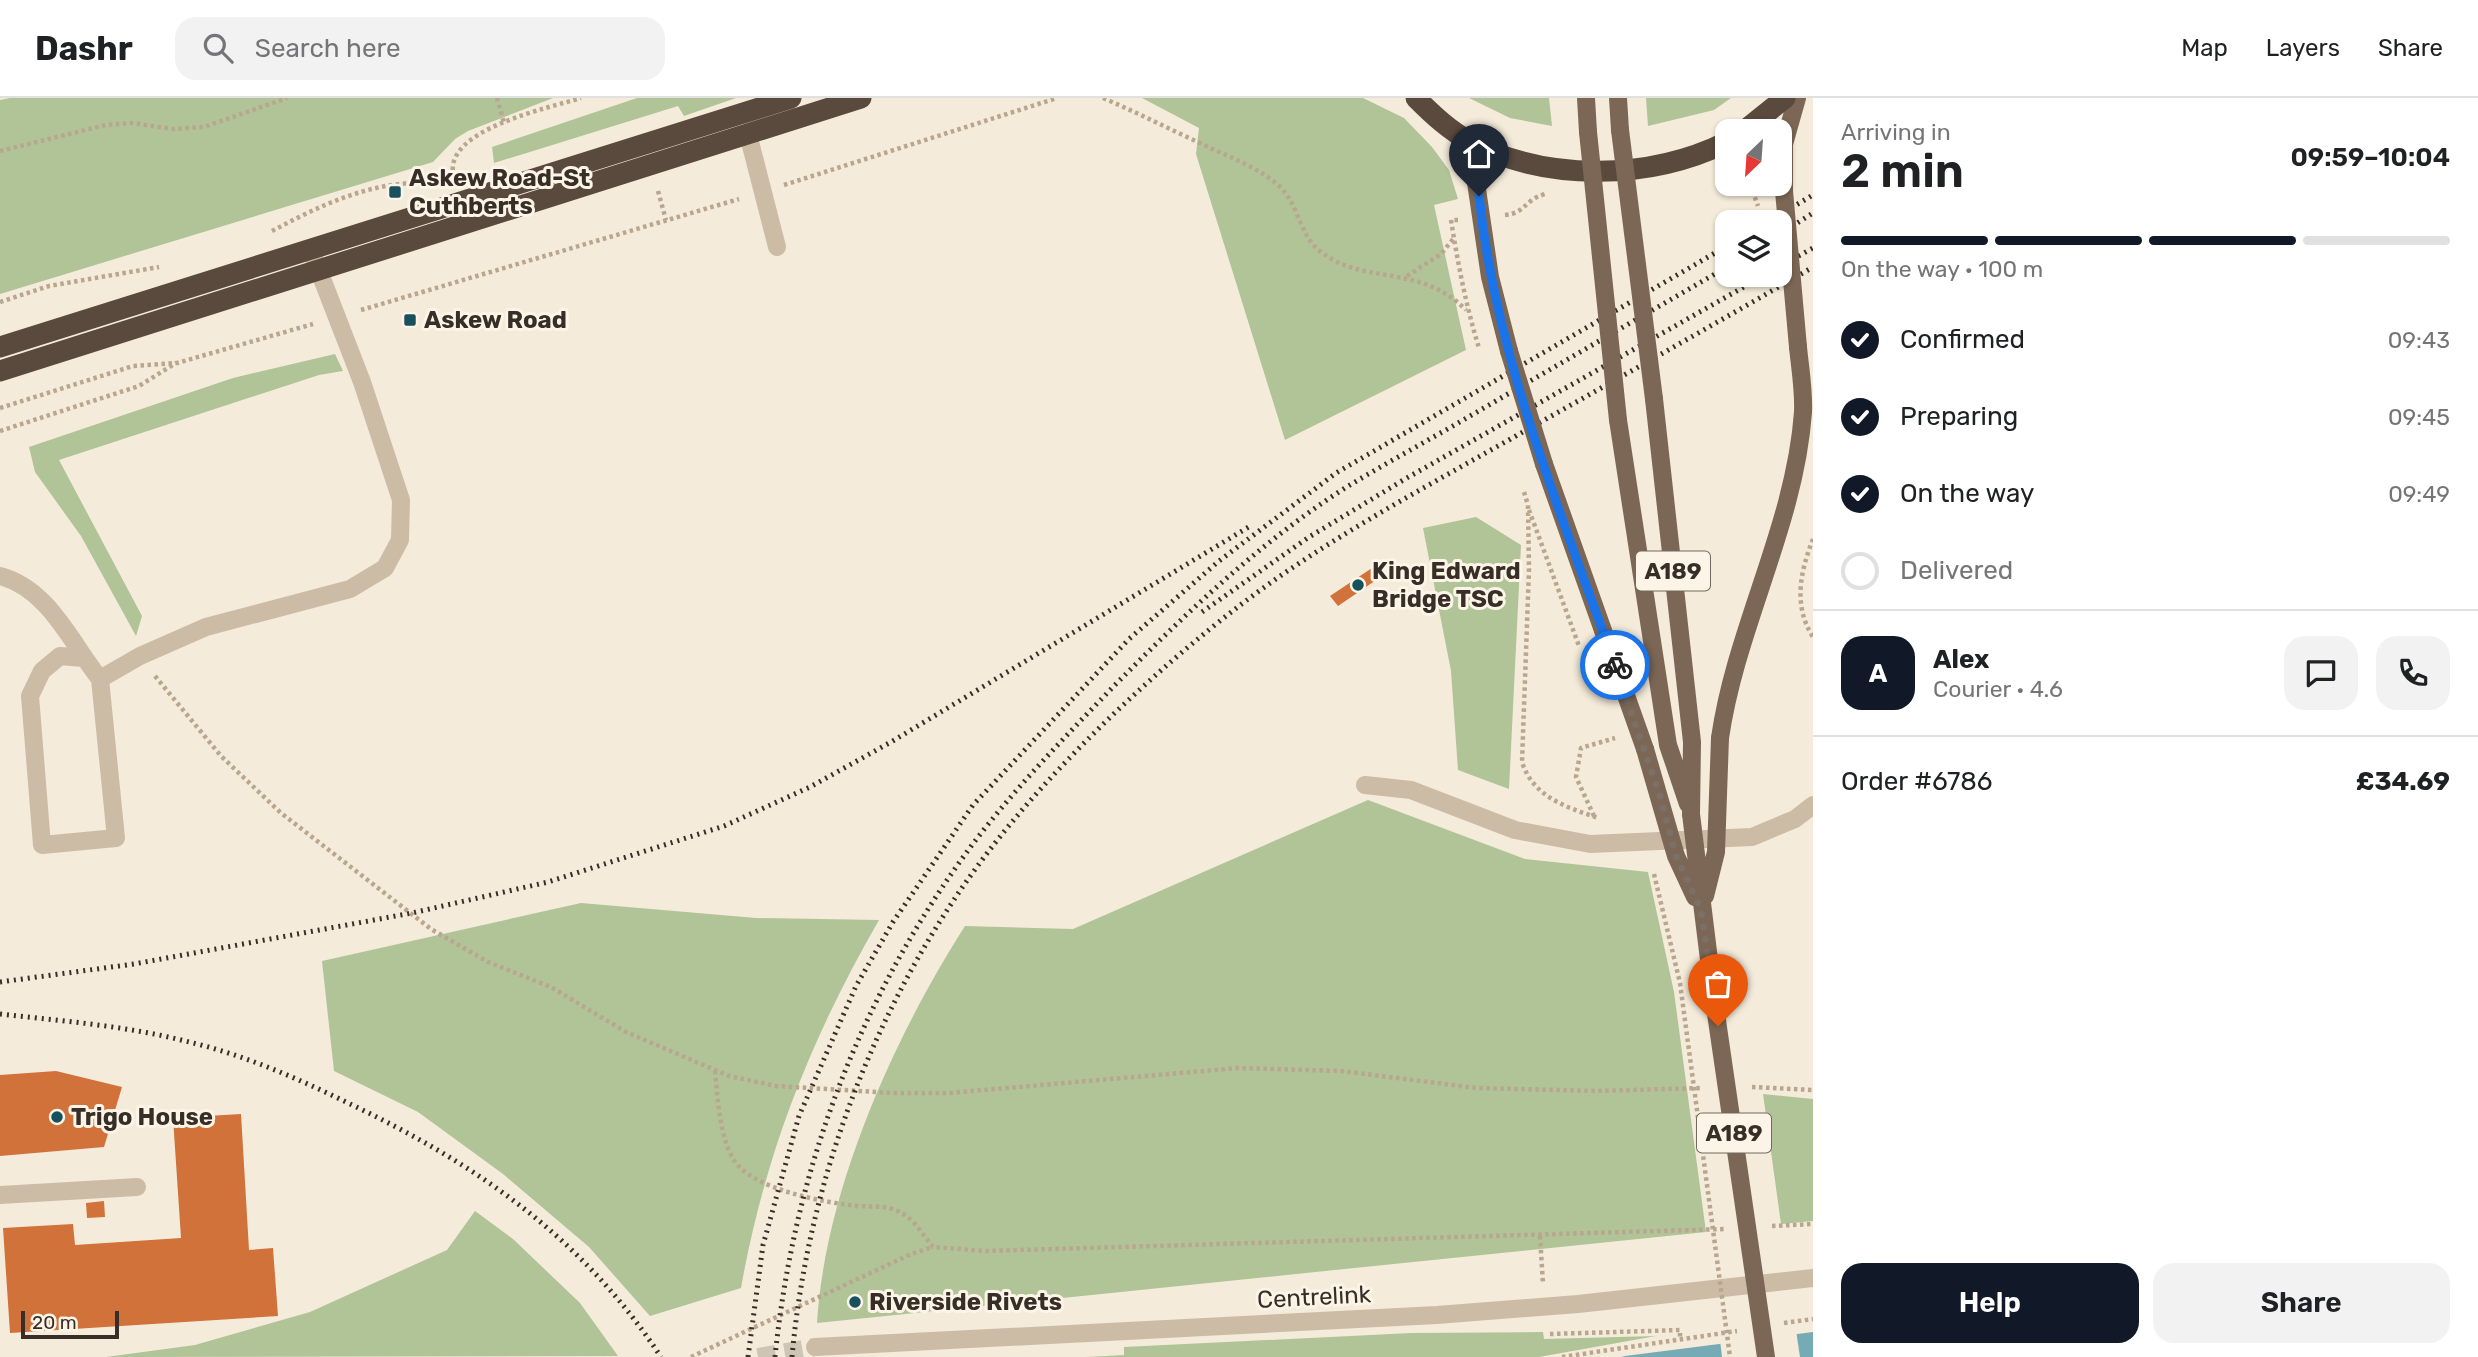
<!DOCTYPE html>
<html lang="en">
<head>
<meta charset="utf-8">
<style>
  body { margin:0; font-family:Rubik,sans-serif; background:#f2f2f2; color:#202124; height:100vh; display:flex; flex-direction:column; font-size:26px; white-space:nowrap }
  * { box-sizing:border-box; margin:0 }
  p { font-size:23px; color:#757577 }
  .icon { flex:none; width:38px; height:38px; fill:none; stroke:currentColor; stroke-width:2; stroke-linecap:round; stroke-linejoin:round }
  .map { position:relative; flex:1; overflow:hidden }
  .details { display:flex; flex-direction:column; background:#fff; width:665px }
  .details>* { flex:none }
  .needle { width:46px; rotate:205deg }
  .tools { position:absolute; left:1715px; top:21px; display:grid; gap:14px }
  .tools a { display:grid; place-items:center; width:77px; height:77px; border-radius:14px; background:#fff; box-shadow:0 2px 5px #0004; font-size:35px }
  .scale { position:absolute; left:21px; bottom:18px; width:98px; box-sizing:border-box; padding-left:7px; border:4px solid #382e27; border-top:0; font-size:19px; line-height:24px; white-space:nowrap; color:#382e27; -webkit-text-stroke:5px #fbf4e7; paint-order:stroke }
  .pin { position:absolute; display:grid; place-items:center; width:60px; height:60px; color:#fff; margin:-72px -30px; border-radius:50% 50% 50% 0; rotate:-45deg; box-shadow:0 0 7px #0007 }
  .pin .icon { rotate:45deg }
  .courier { position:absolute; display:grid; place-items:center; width:70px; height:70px; margin:-35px; border:5px solid #1a73e8; border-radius:50%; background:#fff; color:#222; box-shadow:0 2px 9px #0007 }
  .overview em { font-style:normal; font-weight:600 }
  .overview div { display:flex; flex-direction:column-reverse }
  .overview { display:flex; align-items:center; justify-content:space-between; height:119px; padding:0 28px }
  h1 { font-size:46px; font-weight:600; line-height:52px }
  .bar { display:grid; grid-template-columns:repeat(4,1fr); gap:10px 7px; align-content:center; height:84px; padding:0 28px }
  .bar i { height:9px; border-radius:5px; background:#e0e0e0 }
  .bar .current { background:#111827 }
  .bar p { grid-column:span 4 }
  .line { display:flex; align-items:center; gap:18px; padding:0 28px; border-top:2px solid #e0e0e0 }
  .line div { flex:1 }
  .round { display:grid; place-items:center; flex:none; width:74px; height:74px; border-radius:21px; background:#f2f2f2 }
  ol { padding:0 28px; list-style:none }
  li { display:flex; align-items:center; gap:21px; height:77px }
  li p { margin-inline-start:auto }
  li .icon { padding:7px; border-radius:50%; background:#111827; color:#fff; stroke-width:4 }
  li:last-child { color:#757577 }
  li i { width:38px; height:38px; border:4px solid #e0e0e0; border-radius:50% }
  .action { display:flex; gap:14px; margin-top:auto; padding:14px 28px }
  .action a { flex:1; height:80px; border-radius:21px; background:#111827; color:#fff; font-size:28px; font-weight:600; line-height:80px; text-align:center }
  .action a+a { background:#f2f2f2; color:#202124 }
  header { display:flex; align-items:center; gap:42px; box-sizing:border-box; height:98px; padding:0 35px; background:#fff; border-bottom:2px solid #e0e0e0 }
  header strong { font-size:33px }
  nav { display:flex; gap:38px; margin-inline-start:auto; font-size:24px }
  .search { width:490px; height:63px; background:#f2f2f2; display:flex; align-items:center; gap:18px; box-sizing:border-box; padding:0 24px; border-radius:21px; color:#757577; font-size:26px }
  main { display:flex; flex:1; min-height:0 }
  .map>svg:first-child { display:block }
</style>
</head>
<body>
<header>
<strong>Dashr</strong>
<div class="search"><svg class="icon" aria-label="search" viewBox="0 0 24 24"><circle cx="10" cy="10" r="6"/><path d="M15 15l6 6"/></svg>Search here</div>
<nav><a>Map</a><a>Layers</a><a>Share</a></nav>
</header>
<main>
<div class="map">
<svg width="1813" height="1259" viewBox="0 0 1813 1259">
  <rect width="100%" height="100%" fill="#f4ebda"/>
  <path fill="#b0c498" d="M10,0h543l-85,33 -13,8 -22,23 -433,132v-194z
    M637,0h99l-52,18 -6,-10 -184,57 -2,-16z
    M1142,0h221l41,20 28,29 17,23 9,29 -24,6 32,145 -181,90 -89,-286 3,-26z
    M1469,0h80l3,28 -42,-8z
    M1646,0h85l-17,12 -66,16z
    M335,256l8,17 -24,4 -260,85 83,156 -6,20 -55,-100 -46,-64 -6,-25 204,-69z
    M1476,419l45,28 -12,244 -51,-19 -7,-99 -28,-143z
    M1368,702l157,59 123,13 26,120 32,240 -889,91c8,-133 77,-286 148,-397l108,3z
    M581,805l175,15 123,2c-68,118 -114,233 -138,368l-91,28 -61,-69 -86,-73 -85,-62 -84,-41 -12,-110z
    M1763,996l50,5v122l-32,3z
    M475,1113l38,28 67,64 38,53 -512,1 89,-12 115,-33 137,-62z
    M1543,1234l1,7 112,-3 -117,21h-453l38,-2v-8l287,-14z"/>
  <path fill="#76aab4" d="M1813,1234v25h-192l4,-1z"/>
  <path fill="#f4ebda" d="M1796,1232l4,27h-78l-2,-17z"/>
  <path fill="#d1723b" d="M1378,466l7,10 -47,32 -8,-10z
    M56,973l66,16 -18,60 -104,9v-81z
    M241,1016l8,136 24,-2 5,68 -268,17 -7,-105 70,-4 2,21 106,-7 -8,-120z
    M104,1103l1,16 -18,1 -1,-15z"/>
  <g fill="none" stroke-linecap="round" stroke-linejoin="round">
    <path stroke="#cec5b6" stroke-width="18" stroke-dasharray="18 9" stroke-linecap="butt" d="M758,1259l57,-10"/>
    <path stroke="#b9a68f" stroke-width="4.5" stroke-dasharray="3.5 3.5" stroke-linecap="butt" d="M497,0l7,25
      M1103,0c33,14 64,30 97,45 26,13 57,23 79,43 20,18 20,50 42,66 44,34 99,11 145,58
      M0,53l106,-26 25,-2 43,6 30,-2 83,-29
      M454,79c-14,-47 95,-69 127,-79
      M1750,86l8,22
      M784,87l273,-87
      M658,93l8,29
      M1505,117c21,-2 19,-15 40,-21
      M1458,122h-7c7,44 15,86 28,128
      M272,133c47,-25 99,-50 153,-48
      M1407,178l34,-22 13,-16
      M0,204l49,-16 110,-19
      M361,212l378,-111
      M0,310l133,-42 44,-3 136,-39
      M0,333l139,-45 37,-23
      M1524,394l4,13 1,64 -7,193c11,35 44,45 76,56
      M1529,412l50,136
      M1813,441c-13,33 -20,67 0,98
      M155,578l66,80 60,57 150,116 57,33 63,25 75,45 103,44 47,10 117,7h56l289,-25 104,3 134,17 121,3 105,-3
      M1594,718l-18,-39 5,-29 34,-10
      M715,973c3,27 4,65 19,89 17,29 92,43 124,46 14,1 28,-1 42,6 14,7 23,23 33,35l53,4 739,-22
      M1752,989l61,3
      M1772,1128l41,-2
      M1540,1138l3,48
      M1784,1225l29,-4
      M1550,1236l130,-4v10
      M691,1259l220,-103 22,-7
      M1562,1259l175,-26"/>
    <path stroke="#cdbca5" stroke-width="18" d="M748,36l29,113
      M0,478c49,13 71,67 100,103l40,-23 66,-29 144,-38 35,-21 15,-28 1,-40 -39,-118 -48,-124
      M83,560l-23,-2 -18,15 -12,25 12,149 74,-7 -16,-159
      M1365,687l46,5 104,40 75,14 162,-7 43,-18 18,-14
      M0,1097l137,-8
      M815,1249l622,-32 141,-11 235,-26"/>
    <path stroke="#7c6756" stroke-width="18" d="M1586,0l2,34
      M1618,0l2,32
      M1470,44l20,135 19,74
      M1784,93v-47l13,-46
      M1654,301l38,343 -1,72
      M1618,322l50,325 20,59
      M1544,366l101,285
      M1720,640c16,-111 75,-213 83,-326 1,-22 -3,-44 -5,-65"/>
    <path stroke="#5a493d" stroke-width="21" d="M1416,0c17,17 34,33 55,44 76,40 179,38 256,0
      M1744,33l41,-33
      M0,249l791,-249
      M0,273l861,-273"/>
    <path stroke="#382e27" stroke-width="5" stroke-dasharray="2 5" stroke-linecap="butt" d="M1767,124l46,-27
      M1780,136l33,-21
      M1780,168l33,-18
      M1202,514l107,-75 96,-58 360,-204
      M0,884l134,-18 278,-51 136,-31 176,-56 86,-39 81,-45 361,-217
      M0,916c63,7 128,12 189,28 55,13 108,36 159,61 127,60 234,134 313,254
      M748,1259l15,-112 36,-129 57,-130 37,-64 80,-117 156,-166 90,-78 117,-88 391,-227
      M775,1259c19,-187 85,-361 197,-512 43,-57 93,-108 142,-159 71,-72 145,-143 231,-198 41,-25 84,-48 125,-72 86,-50 172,-100 257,-149
      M792,1259c16,-178 85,-358 193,-501 67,-89 170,-186 258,-253 79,-60 168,-108 255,-157 105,-59 210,-118 315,-179"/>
    <path stroke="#b9a68f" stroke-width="4.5" stroke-dasharray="3.5 3.5" stroke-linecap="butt" d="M1654,776l26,109 50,374"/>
    <path stroke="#7c6756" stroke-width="18" d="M1620,32l34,269
      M1588,34l30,288
      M1784,93l14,156
      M1509,253l35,113
      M1645,651l31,107 19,41
      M1691,716l23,186 52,357
      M1705,798l11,-44 4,-114"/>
  </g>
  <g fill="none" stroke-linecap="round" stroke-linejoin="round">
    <path stroke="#7a7066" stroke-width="7" stroke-dasharray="0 12.6" d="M1615,567l45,131 16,60 25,54 17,116"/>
    <path stroke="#1a73e8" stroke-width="9" d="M1479,98c17,162 82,317 136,469"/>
  </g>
  <g fill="#18515e" stroke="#fbf4e7" stroke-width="2.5">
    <rect x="388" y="87" width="14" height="14" rx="3.5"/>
    <rect x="403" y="215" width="14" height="14" rx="3.5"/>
    <circle cx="1358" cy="487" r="7"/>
    <circle cx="57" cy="1019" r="7"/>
    <circle cx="855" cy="1204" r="7"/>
  </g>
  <g text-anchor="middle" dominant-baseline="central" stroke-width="6" stroke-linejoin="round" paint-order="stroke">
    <g fill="#fbf4e7" stroke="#726961" stroke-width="2">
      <rect x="1636" y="453.5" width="74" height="39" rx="5"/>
      <rect x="1697" y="1015.5" width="74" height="39" rx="5"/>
    </g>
    <g font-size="23" font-weight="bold" fill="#382e27">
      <text x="1673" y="473">A189</text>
      <text x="1734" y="1035">A189</text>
    </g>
    <g font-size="24" font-weight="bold" fill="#382e27" stroke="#fbf4e7" text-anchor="start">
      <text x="409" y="80">Askew Road-St<tspan x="409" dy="28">Cuthberts</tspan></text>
      <text x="424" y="222">Askew Road</text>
      <text x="1372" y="473">King Edward<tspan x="1372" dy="28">Bridge TSC</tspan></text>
      <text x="71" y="1019">Trigo House</text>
      <text x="869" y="1204">Riverside Rivets</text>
    </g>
    <g font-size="24" fill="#382e27" stroke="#fbf4e7">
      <text transform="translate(1314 1199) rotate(-3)">Centrelink</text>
    </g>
  </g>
</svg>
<div class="tools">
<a><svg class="needle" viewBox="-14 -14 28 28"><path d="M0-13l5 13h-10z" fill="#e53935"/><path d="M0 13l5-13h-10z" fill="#757577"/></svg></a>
<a><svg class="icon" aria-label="layers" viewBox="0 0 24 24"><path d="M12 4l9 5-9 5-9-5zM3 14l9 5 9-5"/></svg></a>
</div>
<div class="scale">20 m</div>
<div class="pin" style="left:1718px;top:928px;background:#ea580c"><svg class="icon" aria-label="bag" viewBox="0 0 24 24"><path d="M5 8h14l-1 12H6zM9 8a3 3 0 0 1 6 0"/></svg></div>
<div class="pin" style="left:1479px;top:98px;background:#1f2937"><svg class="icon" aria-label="home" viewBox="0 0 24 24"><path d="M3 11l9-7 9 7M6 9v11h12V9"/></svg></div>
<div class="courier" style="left:1615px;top:567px"><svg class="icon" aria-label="bike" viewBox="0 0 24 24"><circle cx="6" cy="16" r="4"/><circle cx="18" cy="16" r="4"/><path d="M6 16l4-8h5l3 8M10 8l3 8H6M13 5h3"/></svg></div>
</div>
<section class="details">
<div class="overview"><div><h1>2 min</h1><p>Arriving in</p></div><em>09:59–10:04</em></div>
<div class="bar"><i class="current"></i><i class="current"></i><i class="current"></i><i></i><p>On the way · 100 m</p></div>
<ol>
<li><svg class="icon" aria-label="check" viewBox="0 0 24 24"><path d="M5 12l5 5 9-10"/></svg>Confirmed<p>09:43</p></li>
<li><svg class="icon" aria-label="check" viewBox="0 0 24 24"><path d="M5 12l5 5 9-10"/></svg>Preparing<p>09:45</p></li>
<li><svg class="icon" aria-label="check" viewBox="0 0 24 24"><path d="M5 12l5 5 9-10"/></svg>On the way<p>09:49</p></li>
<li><i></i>Delivered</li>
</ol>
<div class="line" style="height:126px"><b class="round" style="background:#111827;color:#fff">A</b><div><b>Alex</b><p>Courier · 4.6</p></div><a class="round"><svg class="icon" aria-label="chat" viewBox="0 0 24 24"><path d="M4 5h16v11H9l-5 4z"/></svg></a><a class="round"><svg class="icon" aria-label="phone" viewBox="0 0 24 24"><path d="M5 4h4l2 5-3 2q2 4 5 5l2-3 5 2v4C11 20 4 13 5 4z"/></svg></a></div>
<div class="line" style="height:91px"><div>Order #6786</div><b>£34.69</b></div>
<div class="action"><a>Help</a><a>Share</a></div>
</section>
</main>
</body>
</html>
